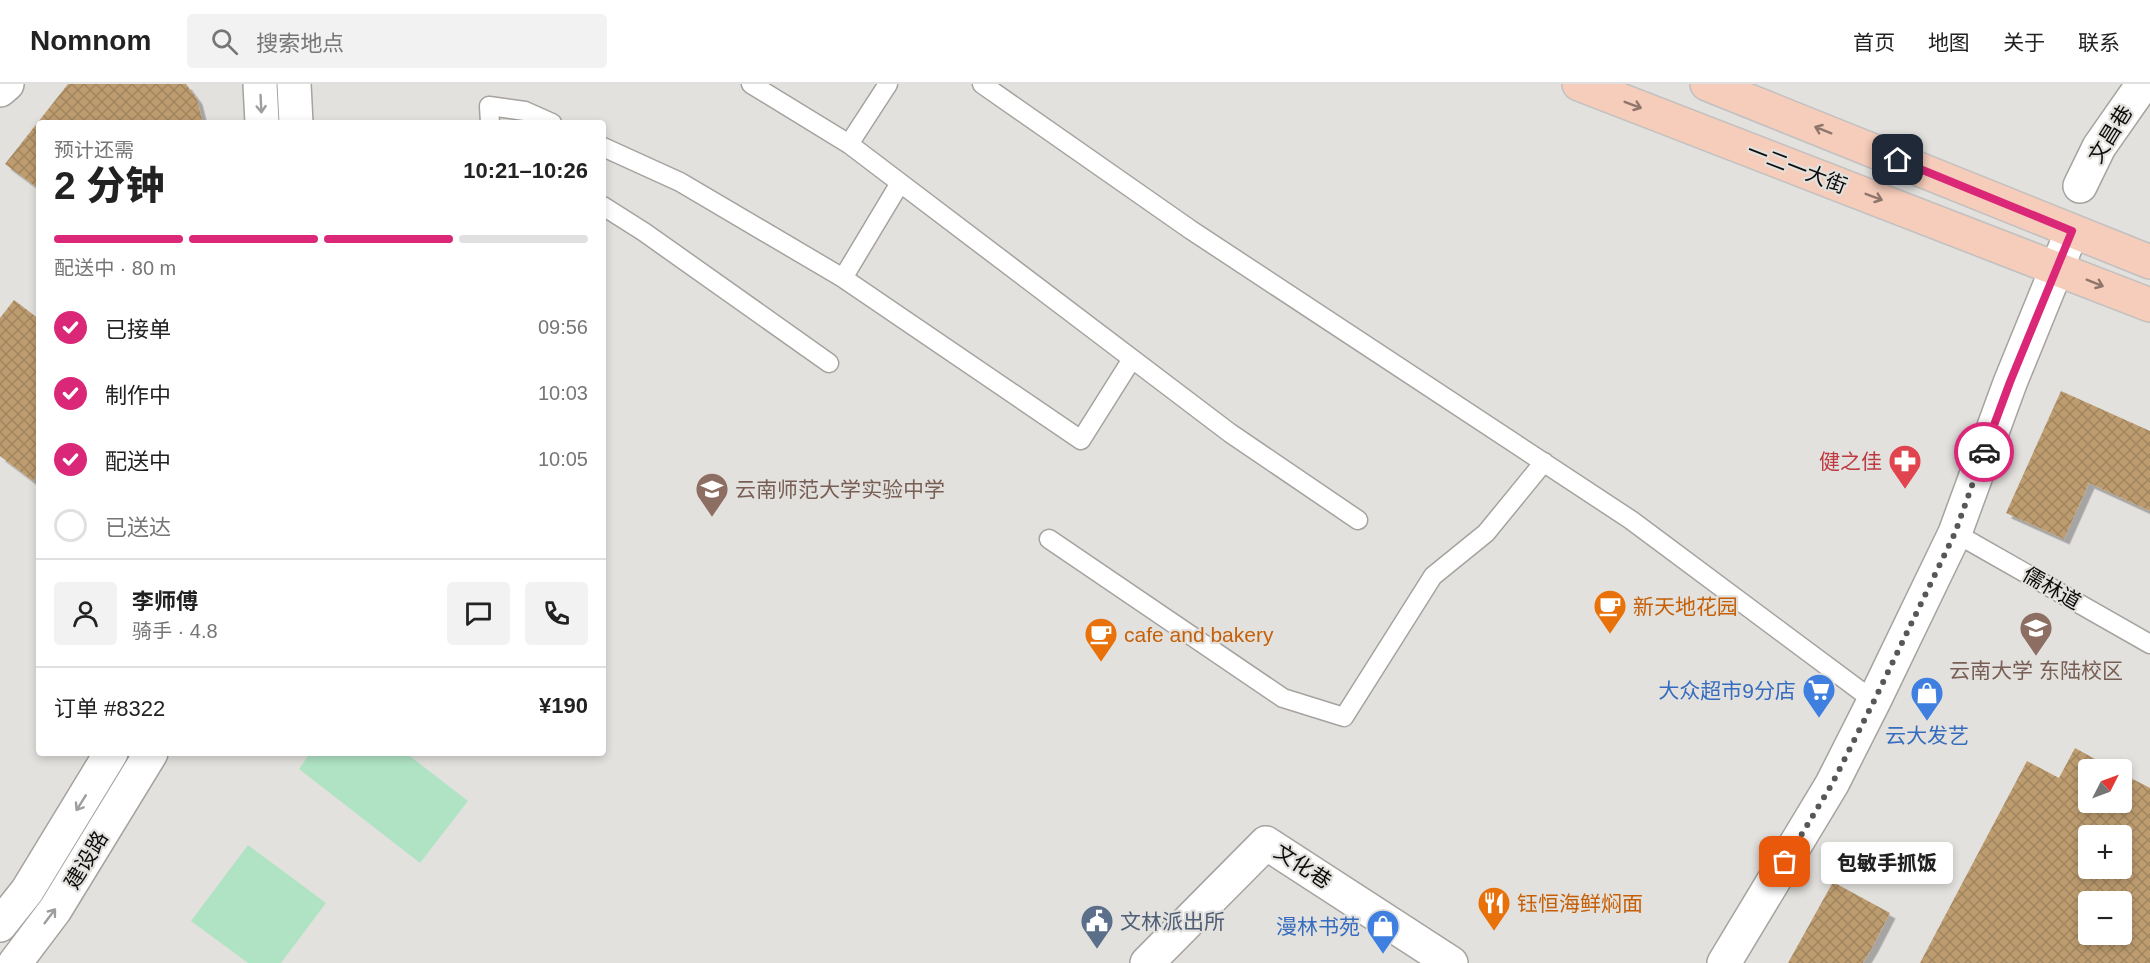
<!DOCTYPE html>
<html lang="zh">
<head>
<meta charset="utf-8">
<style>
  body { margin:0; font-family:Arial,"Noto Sans SC",sans-serif; background:#f2f2f2; color:#222; height:100vh; display:flex; flex-direction:column; font-size:22px; white-space:nowrap }
  * { box-sizing:border-box; margin:0 }
  p { font-size:20px; color:#767676 }
  .icon { flex:none; width:33px; height:33px; fill:none; stroke:currentColor; stroke-width:2; stroke-linecap:round; stroke-linejoin:round }
  .map { position:relative; flex:1; overflow:hidden }
  .sheet { position:absolute; left:36px; top:36px; width:570px; height:636px; display:flex; flex-direction:column; background:#fff; border-radius:6px; box-shadow:0 3px 9px #0003 }
  .sheet>* { flex:none }
  .needle { width:39px; rotate:48deg }
  .buttons { position:absolute; left:2078px; top:675px; display:grid; gap:12px }
  .buttons a { display:grid; place-items:center; width:54px; height:54px; border-radius:6px; background:#fff; box-shadow:0 3px 9px #0003; font-size:30px }
  .pin { position:absolute; display:grid; place-items:center; width:51px; height:51px; color:#fff; margin:-26px; border-radius:12px; box-shadow:0 3px 9px #0006 }
  .courier { position:absolute; display:grid; place-items:center; width:60px; height:60px; margin:-30px; border:4px solid #db2777; border-radius:50%; background:#fff; color:#222; box-shadow:0 2px 8px #0007 }
  .bubble { position:absolute; height:42px; border-radius:6px; background:#fff; box-shadow:0 3px 9px #0003; font-size:20px; font-weight:800; line-height:42px; text-align:center }
  .overview em { font-style:normal; font-weight:800 }
  .overview div { display:flex; flex-direction:column-reverse }
  .overview { display:flex; align-items:center; justify-content:space-between; height:102px; padding:0 18px }
  h1 { font-size:39px; font-weight:800; line-height:45px }
  .bar { display:grid; grid-template-columns:repeat(4,1fr); gap:9px 6px; align-content:center; height:72px; padding:0 18px }
  .bar i { height:8px; border-radius:4px; background:#e0e0e0 }
  .bar .on { background:#db2777 }
  .bar p { grid-column:span 4 }
  .line { display:flex; align-items:center; gap:15px; padding:0 18px; border-top:2px solid #e0e0e0 }
  .line div { flex:1 }
  .round { display:grid; place-items:center; flex:none; width:63px; height:63px; border-radius:6px; background:#f2f2f2 }
  ol { padding:0 18px; list-style:none }
  li { display:flex; align-items:center; gap:18px; height:66px }
  li p { margin-inline-start:auto }
  li .icon { padding:6px; border-radius:50%; background:#db2777; color:#fff; stroke-width:4 }
  li:last-child { color:#767676 }
  li i { width:33px; height:33px; border:3px solid #e0e0e0; border-radius:50% }
  header { display:flex; align-items:center; gap:36px; box-sizing:border-box; height:84px; padding:0 30px; background:#fff; border-bottom:2px solid #e0e0e0 }
  header strong { font-size:28px }
  nav { display:flex; gap:33px; margin-inline-start:auto; font-size:21px }
  .search { width:420px; height:54px; background:#f2f2f2; display:flex; align-items:center; gap:15px; box-sizing:border-box; padding:0 21px; border-radius:6px; color:#767676; font-size:22px }
  .map>svg:first-child { display:block }
</style>
</head>
<body>
<header>
<strong>Nomnom</strong>
<div class="search"><svg class="icon" aria-label="search" viewBox="0 0 24 24"><circle cx="10" cy="10" r="6"/><path d="M15 15l6 6"/></svg>搜索地点</div>
<nav><a>首页</a><a>地图</a><a>关于</a><a>联系</a></nav>
</header>
<div class="map">
<svg width="2150" height="879" viewBox="0 0 2150 879">
  <defs>
    <pattern id="building-cross-hatch" width="8" height="8" patternUnits="userSpaceOnUse" patternTransform="scale(1.5)"><rect width="8" height="8" fill="#bd9c6f"/><path d="M0 0l8 8M0 8l8-8" fill="none" stroke="#a1855f"/></pattern>
    <filter id="shadow"><feDropShadow dx="5.5" dy="5.5" stdDeviation="0" flood-color="#0004"/></filter>
  </defs>
  <rect width="100%" height="100%" fill="#e3e1de"/>
  <path fill="#b0e3c4" d="M310,669h96l62,48 -48,62 -121,-94z
    M248,761l78,58 -45,60h-33l-57,-42z"/>
  <path fill="url(#building-cross-hatch)" fill-rule="evenodd" filter="url(#shadow)" d="M68,0h118l11,15 6,24h-164v66l-34,-25z
    M14,216l25,19v155l-6,7 -33,-25v-138z
    M2061,307l89,40v80l-61,-28 -25,56 -58,-26z
    M2075,664l40,22h-27v32h33v-29l29,15v175h-230l107,-202 32,17zM2088,752h33v32h-33zM2088,818h33v32h-33z
    M1833,798l57,31 -17,33 -10,17h-75z"/>
  <g fill="none" stroke-linecap="round" stroke-linejoin="round">
    <g stroke="#a5a29f" stroke-width="21">
      <path id="service" d="M751,0l98,60 381,289 128,87
        M982,0l209,146 440,290 243,181
        M490,39l-1,-17 36,5 27,12
        M849,60l39,-60
        M603,63l77,35 163,96 238,162 51,-81
        M603,122l41,26 185,131
        M843,194l57,-95
        M1955,449l195,111
        M1049,455l234,159 61,19 89,-141 53,-43 58,-71"/>
    </g>
    <g stroke="#a5a29f" stroke-width="36">
      <path id="minor" d="M0,6l7,-6
        M2080,102l19,-39 44,-63
        M1147,879l119,-120 185,120
        M1724,879l108,-179 42,-83 81,-168 55,-150 62,-152"/>
    </g>
    <g stroke="#a5a29f" stroke-width="36">
      <path id="tertiary" d="M260,0l2,39
        M294,0l2,39
        M0,841l27,-34 84,-138
        M15,879l40,-53 96,-157"/>
    </g>
    <g stroke="#c0c0c0" stroke-width="36">
      <path id="primary" d="M1579,0l571,221
        M1707,0l443,178"/>
    </g>
    <use href="#service" stroke="#fff" stroke-width="18"/>
    <use href="#minor" stroke="#fff" stroke-width="33"/>
    <use href="#tertiary" stroke="#fff" stroke-width="33"/>
    <use href="#primary" stroke="#f6ccba" stroke-width="33"/>
  </g>
  <defs><path id="oneway-shaft" d="M-6 0H5M1.5-3L5.5 0L1.5 3" fill="none" stroke-width="1.6" stroke-linecap="round" stroke-linejoin="round" transform="scale(1.5)"/></defs>
  <g stroke="#9f9e9e">
    <use href="#oneway-shaft" transform="translate(261 20) rotate(87)"/>
    <use href="#oneway-shaft" transform="translate(81 719) rotate(122)"/>
    <use href="#oneway-shaft" transform="translate(50 832) rotate(-53)"/>
  </g>
  <g stroke="#8e766c">
    <use href="#oneway-shaft" transform="translate(1633 21) rotate(21)"/>
    <use href="#oneway-shaft" transform="translate(1823 46) rotate(-158)"/>
    <use href="#oneway-shaft" transform="translate(1874 113) rotate(21)"/>
    <use href="#oneway-shaft" transform="translate(2095 199) rotate(22)"/>
  </g>
  <g fill="none" stroke-linecap="round" stroke-linejoin="round">
    <path stroke="#595756" stroke-width="6" stroke-dasharray="0 10.8" d="M1785,778l47,-78 42,-83 81,-168 29,-81"/>
    <path stroke="#db2777" stroke-width="8" d="M1898,76l174,71 -62,151 -26,70"/>
  </g>
  <defs>
    <g id="pharmacy-pin" transform="scale(1.725)"><path d="M0 17L-7.5 6A9.5 9.5 0 1 1 7.5 6Z" fill="#e0444e" stroke="#e3e1de"/><path d="M-2-6h4v4h4v4h-4v4h-4v-4h-4v-4h4Z" fill="#fff"/></g>
    <g id="school-pin" transform="scale(1.725)"><path d="M0 17L-7.5 6A9.5 9.5 0 1 1 7.5 6Z" fill="#8d6e63" stroke="#e3e1de"/><path d="M0-5L7-2L0 1L-7-2ZM-4 1L0 2.5L4 1V4Q0 6-4 4Z" fill="#fff"/></g>
    <g id="cafe-pin" transform="scale(1.725)"><path d="M0 17L-7.5 6A9.5 9.5 0 1 1 7.5 6Z" fill="#e8710a" stroke="#e3e1de"/><path d="M-5.5-4.5H6V0H3Q3 3.5 0 3.5H-2.5Q-5.5 3.5-5.5 0ZM3-3.2v2h1.7v-2ZM-6 4.5H4V6H-6Z" fill="#fff"/></g>
    <g id="university-pin" transform="scale(1.725)"><path d="M0 17L-7.5 6A9.5 9.5 0 1 1 7.5 6Z" fill="#8d6e63" stroke="#e3e1de"/><path d="M0-5L7-2L0 1L-7-2ZM-4 1L0 2.5L4 1V4Q0 6-4 4Z" fill="#fff"/></g>
    <g id="supermarket-pin" transform="scale(1.725)"><path d="M0 17L-7.5 6A9.5 9.5 0 1 1 7.5 6Z" fill="#3f7fe0" stroke="#e3e1de"/><path d="M-6-5.5h2.5l.6 2H6L4.5 2H-2.5L-4.4-4H-6ZM-1.5 3.2a1.3 1.3 0 1 0 .1 0ZM3 3.2a1.3 1.3 0 1 0 .1 0Z" fill="#fff"/></g>
    <g id="shop-pin" transform="scale(1.725)"><path d="M0 17L-7.5 6A9.5 9.5 0 1 1 7.5 6Z" fill="#3f7fe0" stroke="#e3e1de"/><path d="M-5-2.5h2.3a2.7 3.5 0 0 1 5.4 0H5L5.5 6h-11ZM-1.5-2.5h3a1.5 2.3 0 0 0-3 0Z" fill="#fff"/></g>
    <g id="restaurant-pin" transform="scale(1.725)"><path d="M0 17L-7.5 6A9.5 9.5 0 1 1 7.5 6Z" fill="#e8710a" stroke="#e3e1de"/><path d="M-5-6h1v4h1v-4h1v4h1v-4h1v5L-1.5 .5V6h-2V.5L-5-1ZM5-6V6H3V1.5H1.5Q1.5-4 5-6Z" fill="#fff"/></g>
    <g id="civic-pin" transform="scale(1.725)"><path d="M0 17L-7.5 6A9.5 9.5 0 1 1 7.5 6Z" fill="#5c6f8a" stroke="#e3e1de"/><path d="M-.6-6.5H3V-4.5H.6V-3L4-1V1h2V6H-6V1h2V-1L-.6-3ZM-1.2 2.5V6h2.4V2.5Z" fill="#fff"/></g>
  </defs>
  <g fill-rule="evenodd">
    <use href="#pharmacy-pin" x="1905" y="377"/>
    <use href="#school-pin" x="712" y="405"/>
    <use href="#cafe-pin" x="1610" y="522"/>
    <use href="#university-pin" x="2036" y="544"/>
    <use href="#cafe-pin" x="1101" y="550"/>
    <use href="#supermarket-pin" x="1819" y="606"/>
    <use href="#shop-pin" x="1927" y="609"/>
    <use href="#restaurant-pin" x="1494" y="819"/>
    <use href="#civic-pin" x="1097" y="837"/>
    <use href="#shop-pin" x="1383" y="842"/>
  </g>
  <g text-anchor="middle" dominant-baseline="central" stroke-width="4.5" stroke-linejoin="round" paint-order="stroke">
    <g font-size="21" fill="#0e0d0c" stroke="#e3e1de">
      <text transform="translate(2110 50) rotate(-58)">文昌巷</text>
      <text transform="translate(1797 84) rotate(21)">一二一大街</text>
      <text transform="translate(2052 504) rotate(30)">儒林道</text>
      <text transform="translate(86 776) rotate(-59)">建设路</text>
      <text transform="translate(1303 782) rotate(33)">文化巷</text>
    </g>
    <g font-size="21" fill="#be3a42" stroke="#e3e1de" text-anchor="end">
      <text x="1882" y="377">健之佳</text>
    </g>
    <g font-size="21" fill="#785e54" stroke="#e3e1de" text-anchor="start">
      <text x="735" y="405">云南师范大学实验中学</text>
      <text x="2036" y="586" text-anchor="middle">云南大学 东陆校区</text>
    </g>
    <g font-size="21" fill="#c56008" stroke="#e3e1de" text-anchor="start">
      <text x="1633" y="522">新天地花园</text>
      <text x="1124" y="550">cafe and bakery</text>
      <text x="1517" y="819">钰恒海鲜焖面</text>
    </g>
    <g font-size="21" fill="#366cbe" stroke="#e3e1de" text-anchor="end">
      <text x="1796" y="606">大众超市9分店</text>
      <text x="1927" y="651" text-anchor="middle">云大发艺</text>
      <text x="1360" y="842">漫林书苑</text>
    </g>
    <g font-size="21" fill="#4e5e75" stroke="#e3e1de" text-anchor="start">
      <text x="1120" y="837">文林派出所</text>
    </g>
  </g>
</svg>
<div class="buttons">
<a><svg class="needle" viewBox="-14 -14 28 28"><path d="M0-13l5 13h-10z" fill="#e53935"/><path d="M0 13l5-13h-10z" fill="#767676"/></svg></a>
<a>+</a>
<a>−</a>
</div>
<div class="pin" style="left:1785px;top:778px;background:#ea580c"><svg class="icon" aria-label="bag" viewBox="0 0 24 24"><path d="M5 8h14l-1 12H6zM9 8a3 3 0 0 1 6 0"/></svg></div>
<div class="pin" style="left:1898px;top:76px;background:#1f2937"><svg class="icon" aria-label="home" viewBox="0 0 24 24"><path d="M3 11l9-7 9 7M6 9v11h12V9"/></svg></div>
<div class="courier" style="left:1984px;top:368px"><svg class="icon" aria-label="car" viewBox="0 0 24 24"><path d="M5 17H2v-5l4-1 3-4h7l3 4 3 1v5h-3M9 17h6M6 11h13"/><circle cx="7" cy="17" r="2"/><circle cx="17" cy="17" r="2"/></svg></div>
<div class="bubble" style="left:1821px;top:758px;width:132px">包敏手抓饭</div>
<section class="sheet">
<div class="overview"><div><h1>2 分钟</h1><p>预计还需</p></div><em>10:21–10:26</em></div>
<div class="bar"><i class="on"></i><i class="on"></i><i class="on"></i><i></i><p>配送中 · 80 m</p></div>
<ol>
<li><svg class="icon" aria-label="check" viewBox="0 0 24 24"><path d="M5 12l5 5 9-10"/></svg>已接单<p>09:56</p></li>
<li><svg class="icon" aria-label="check" viewBox="0 0 24 24"><path d="M5 12l5 5 9-10"/></svg>制作中<p>10:03</p></li>
<li><svg class="icon" aria-label="check" viewBox="0 0 24 24"><path d="M5 12l5 5 9-10"/></svg>配送中<p>10:05</p></li>
<li><i></i>已送达</li>
</ol>
<div class="line" style="height:108px"><a class="round"><svg class="icon" aria-label="person" viewBox="0 0 24 24"><circle cx="12" cy="8" r="4"/><path d="M4 21q1-7 8-7t8 7"/></svg></a><div><b>李师傅</b><p>骑手 · 4.8</p></div><a class="round"><svg class="icon" aria-label="chat" viewBox="0 0 24 24"><path d="M4 5h16v11H9l-5 4z"/></svg></a><a class="round"><svg class="icon" aria-label="phone" viewBox="0 0 24 24"><path d="M5 4h4l2 5-3 2q2 4 5 5l2-3 5 2v4C11 20 4 13 5 4z"/></svg></a></div>
<div class="line" style="height:78px"><div>订单 #8322</div><b>¥190</b></div>
</section>
</div>
</body>
</html>
